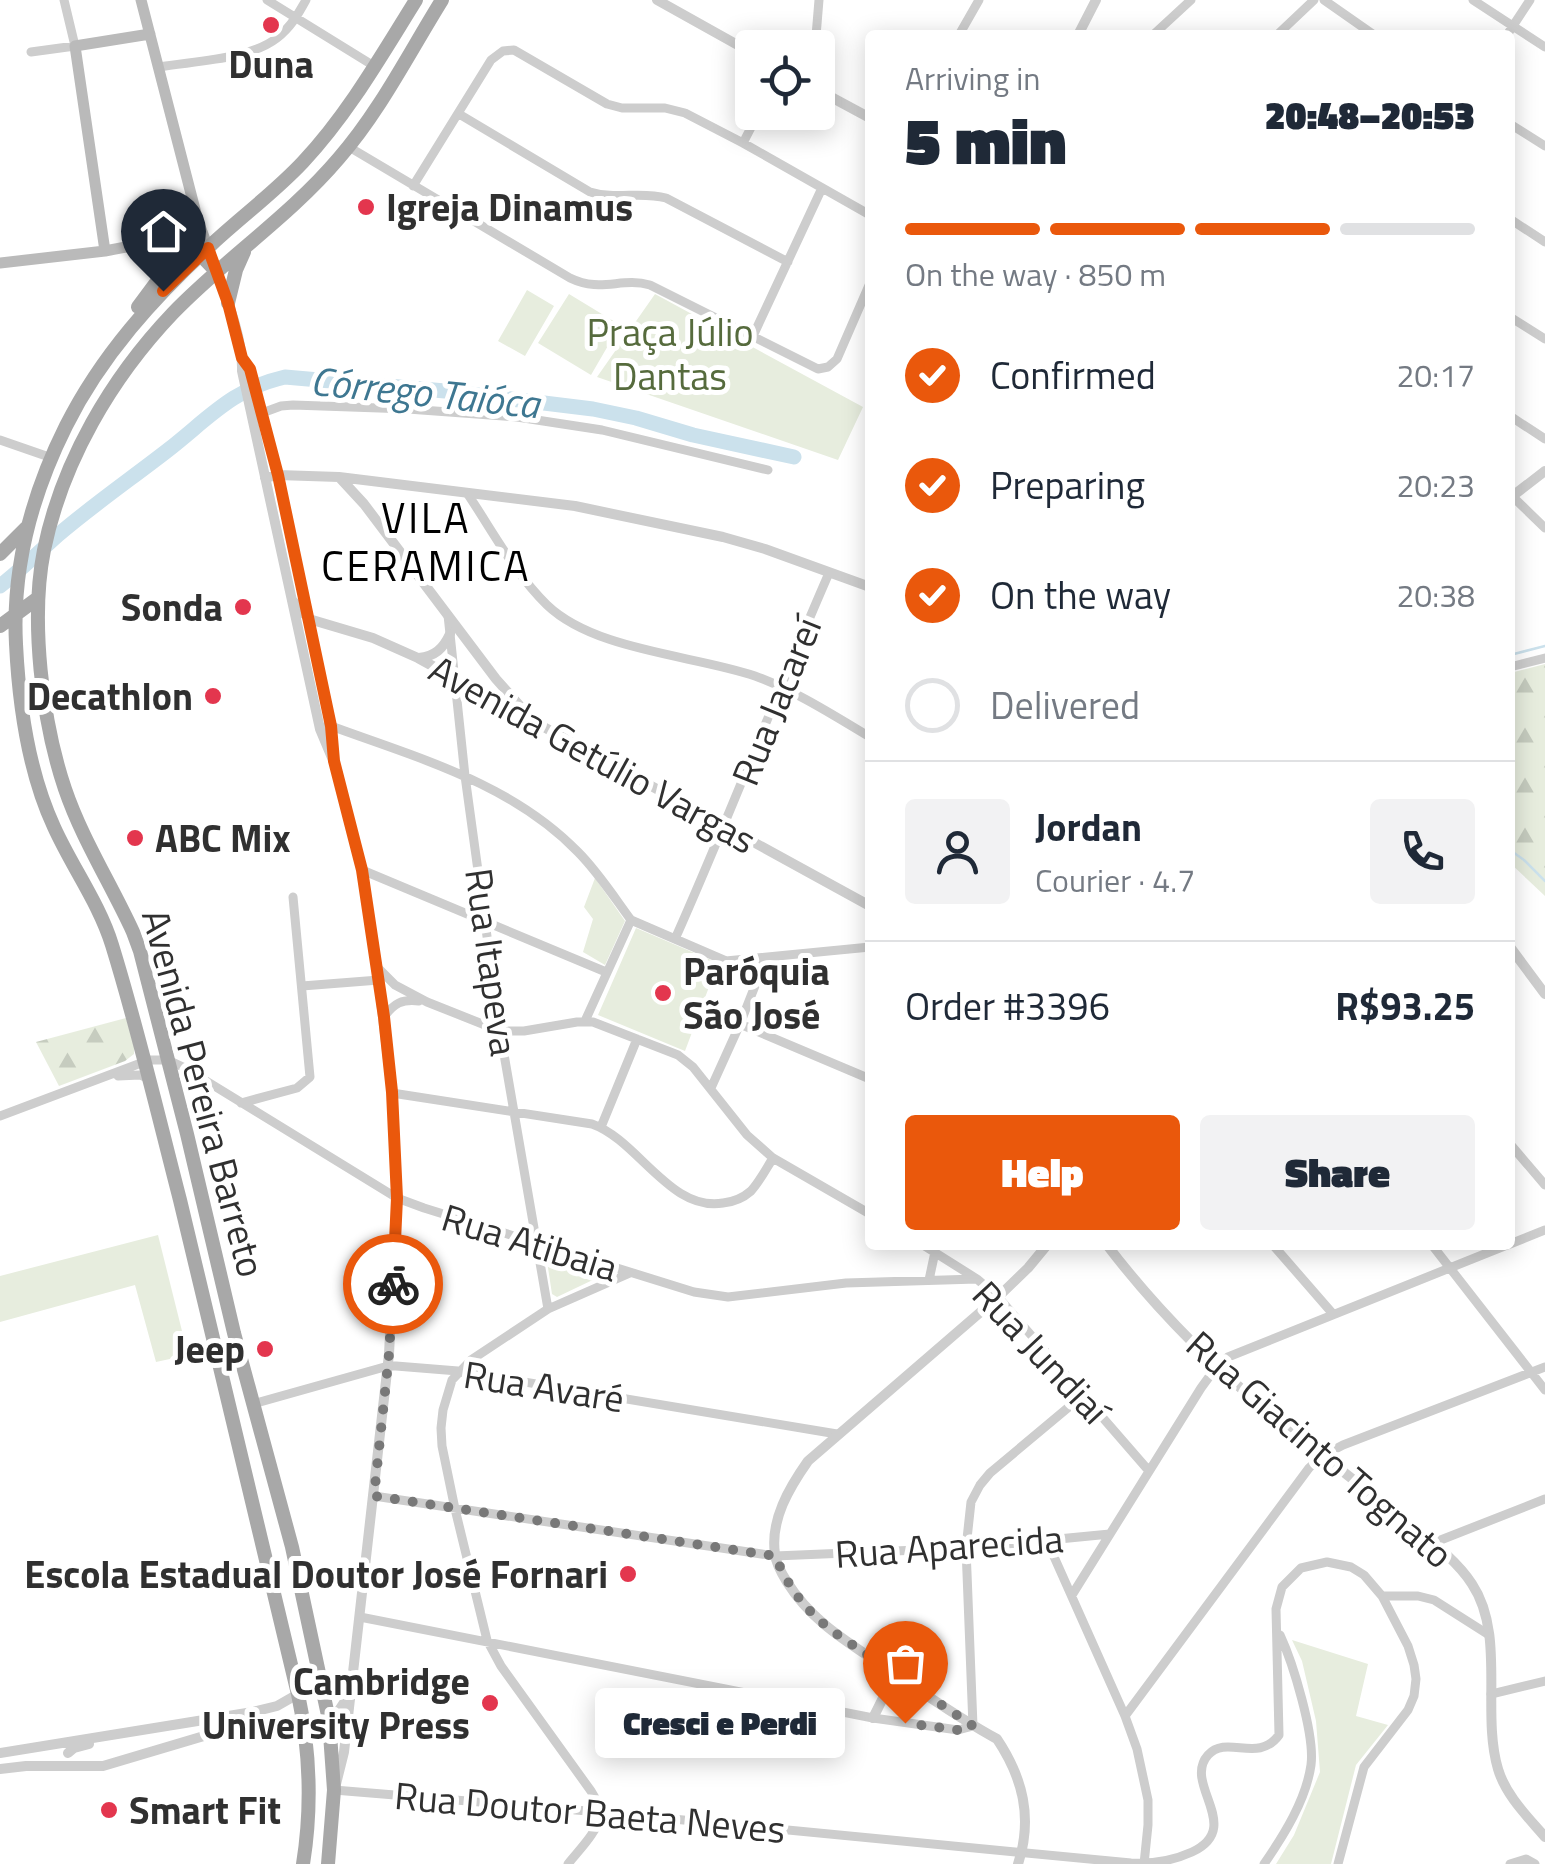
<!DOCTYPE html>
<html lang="en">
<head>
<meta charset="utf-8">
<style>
  body { margin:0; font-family:"Titillium Web",sans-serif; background:#f2f2f3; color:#1f2937; height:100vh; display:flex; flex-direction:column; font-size:38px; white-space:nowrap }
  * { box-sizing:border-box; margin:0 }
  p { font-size:32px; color:#747a83 }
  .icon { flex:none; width:55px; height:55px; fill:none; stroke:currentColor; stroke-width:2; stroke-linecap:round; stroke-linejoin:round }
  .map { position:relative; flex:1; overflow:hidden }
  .sheet { position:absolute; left:865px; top:30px; width:650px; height:1220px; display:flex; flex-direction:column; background:#fff; border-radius:10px; box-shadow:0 5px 25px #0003 }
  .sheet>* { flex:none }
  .controls { position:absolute; left:735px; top:30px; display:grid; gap:20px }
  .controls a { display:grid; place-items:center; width:100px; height:100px; border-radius:10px; background:#fff; box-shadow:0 5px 25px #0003; font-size:50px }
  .pin { position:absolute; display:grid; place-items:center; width:85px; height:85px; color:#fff; margin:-102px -42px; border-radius:50% 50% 50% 0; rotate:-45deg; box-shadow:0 0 10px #0007 }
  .pin .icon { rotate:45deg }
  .courier { position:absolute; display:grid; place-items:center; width:100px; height:100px; margin:-50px; border:8px solid #ea580c; border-radius:50%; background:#fff; color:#222; box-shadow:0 2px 12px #0007 }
  .bubble { position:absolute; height:70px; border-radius:10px; background:#fff; box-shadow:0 5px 25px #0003; font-size:32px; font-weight:800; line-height:70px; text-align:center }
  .overview em { font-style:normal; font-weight:800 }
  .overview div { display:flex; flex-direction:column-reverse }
  .overview { display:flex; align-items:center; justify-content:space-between; height:170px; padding:0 40px }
  h1 { font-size:65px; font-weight:800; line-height:75px }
  .bar { display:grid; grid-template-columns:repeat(4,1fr); gap:15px 10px; align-content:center; height:120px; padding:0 40px }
  .bar i { height:12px; border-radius:8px; background:#e0e1e3 }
  .bar .active { background:#ea580c }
  .bar p { grid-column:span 4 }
  .line { display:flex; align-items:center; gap:25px; padding:0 40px; border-top:2px solid #e0e1e3 }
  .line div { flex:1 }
  .round { display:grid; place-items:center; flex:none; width:105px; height:105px; border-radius:10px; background:#f2f2f3 }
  ol { padding:0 40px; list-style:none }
  li { display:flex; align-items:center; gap:30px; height:110px }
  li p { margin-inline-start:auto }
  li .icon { padding:10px; border-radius:50%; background:#ea580c; color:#fff; stroke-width:4 }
  li:last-child { color:#747a83 }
  li i { width:55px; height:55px; border:5px solid #e0e1e3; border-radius:50% }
  .button { display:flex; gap:20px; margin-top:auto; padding:20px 40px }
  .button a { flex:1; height:115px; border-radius:10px; background:#ea580c; color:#fff; font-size:40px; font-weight:800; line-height:115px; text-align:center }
  .button a+a { background:#f2f2f3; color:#1f2937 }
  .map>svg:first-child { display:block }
</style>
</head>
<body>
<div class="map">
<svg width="1545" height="1864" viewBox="0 0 1545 1864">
  <defs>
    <pattern id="forest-firs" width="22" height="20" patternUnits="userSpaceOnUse" patternTransform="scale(2.5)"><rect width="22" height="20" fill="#e7edde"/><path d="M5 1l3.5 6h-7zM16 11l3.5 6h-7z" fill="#c6ccbf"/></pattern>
  </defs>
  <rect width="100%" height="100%" fill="#fff"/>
  <path fill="url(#forest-firs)" d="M1545,664v232l-35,-33v-190z
    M126,1018l8,28v8l-9,7 -66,25 -23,-44z"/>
  <path fill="#e7edde" d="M527,290l27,16 -29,50 -27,-15z
    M569,294l51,31 -29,50 -53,-32z
    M655,294l208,113 -25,53 -241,-83z
    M595,878l30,43 -20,44 -22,-13 10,-33 -9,-12z
    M636,928l82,35 -33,88 -87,-36z
    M158,1235l30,120 -32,7 -21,-77 -135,37v-46z
    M552,1255l48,17 -1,5 -42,20 -5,-3 -5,-33z
    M1292,1640l76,24 -12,52 32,9 -32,40 -25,99h-55l18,-29 26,-63 -4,-51 -14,-60z"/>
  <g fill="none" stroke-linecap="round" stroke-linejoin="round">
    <path stroke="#cbe1ec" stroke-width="2.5" d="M1510,655l35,-9
      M1510,850l14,10 21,21"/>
    <path stroke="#cbe1ec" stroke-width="15" d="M0,586c21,-16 39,-34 58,-51 35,-30 74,-57 110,-85 40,-31 64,-61 117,-73l160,14 148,18 43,9 57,17 101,22"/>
    <path stroke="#cdcdcd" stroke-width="9" d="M267,0l107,66
      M1324,0l50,35
      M1473,0l72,47
      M959,35l20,-35
      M1153,35l38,-35
      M1277,35l37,-35
      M1507,35l23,-35
      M815,48l4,-48
      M31,52l44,-6 -11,-46
      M159,67c34,-6 90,-7 118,-29 13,-10 21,-23 29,-38
      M459,114l131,78c25,8 51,-1 76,6l122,64
      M1510,124l35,22
      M743,143l16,-31
      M349,147l221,131c31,15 51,-1 80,7l168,84 10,-2 9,-8 33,-76
      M413,186l78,-126 12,-9 11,-1 93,54 15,4h43l20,5 58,30 127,72
      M1510,219l35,23
      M1510,317l35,22
      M753,336l69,-148
      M262,413l19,-7 12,-1 115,4 109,8 85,13 166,40
      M1510,416l35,23
      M0,440l52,18
      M467,493c25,37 48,81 80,112 48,46 147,50 208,71 41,15 78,39 115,61
      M1512,496l33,32
      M448,615l17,161 35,255 48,278
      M1510,667l35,-9
      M325,727l6,-1c87,32 180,57 247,126 20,20 36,45 53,68
      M362,870l244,102
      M631,920l95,41 144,-14
      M675,939c54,-121 101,-245 154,-366
      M378,968l17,17 32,17 73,29h24l53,-9h16l85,33 15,12 54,68 26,23 97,56
      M302,986l77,-6
      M384,1017c10,-14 18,-18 35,-16
      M585,1021l46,-101
      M740,1024l130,55
      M118,1076l22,-1 9,4
      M711,1088l29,-64 26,-66
      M392,1093l200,31c46,16 78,88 131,79 10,-1 20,-5 28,-12 9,-10 15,-22 22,-33
      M241,1103l56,-15 13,-11 -17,-180
      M0,1116l149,-56h19l17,8 212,130 27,10 270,84 34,5 118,-14 131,-4
      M601,1127l36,-88
      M1510,1144l35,41
      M1510,1244l35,-14
      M923,1245l54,34 21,18 151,174
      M1273,1245l60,69
      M1432,1245l113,145
      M929,1280l6,-28
      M253,1404l135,-38h8l62,5 379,63
      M374,1496l401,60 191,-8 144,-14
      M1047,1541l78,175 12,33 11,51v25l-4,39
      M1433,1543l112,-44
      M1072,1595l129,-207 16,-22 11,-9 279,-112
      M360,1617l513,101 85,12 15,-4 -7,-178 5,-46 9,-17 10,-12 92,-77
      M1491,1694l54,-13
      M1125,1716l184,-248 13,-12 21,-11 202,-78
      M334,1790l266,22 531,51c22,1 41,-2 61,-11 53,-25 -10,-68 16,-97 19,-21 50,9 71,-20l-3,-126 6,-22 19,-19 26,-6 24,5 13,8 18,21h36l16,4 55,35
      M568,1864c10,-13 30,-32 32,-49 1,-9 -5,-17 -9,-24l-90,-125 -14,-26 -32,-131 -13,-63 -1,-18 2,-18 9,-30 19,-20 77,-51 82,-36
      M1264,1864c20,-29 42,-64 47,-99 4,-30 -18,-102 -31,-130
      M1338,1864l26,-97 44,-57 6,-14 2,-17 -2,-14 -6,-19 -26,-50
      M1510,1864l16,-5 9,5"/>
    <path stroke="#cdcdcd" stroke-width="10" d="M657,0l95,53
      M1078,35l18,-35
      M818,90l52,28
      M216,271c12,31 27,67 26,100l78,358 13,31
      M242,358l8,11 28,106 53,251 3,35 28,109 15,97 15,126 5,105 -8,156 -45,398 -8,32
      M265,478l13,-3 61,2 236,29 148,31 42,12 105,38
      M340,478l24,26 132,175 32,36
      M1510,498l35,-27
      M293,601l16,18 64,19 45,20 452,248
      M419,658c16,-2 24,-9 31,-24
      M1510,947l35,47
      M1107,1245c61,80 136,150 216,211 30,23 59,47 89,70 21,17 45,35 60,58 34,51 9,128 26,185 8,27 30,48 47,68
      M873,1718l11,-22 2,-29
      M0,1753l253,-41 24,-6 21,-12
      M68,1753l6,-5 15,-4
      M0,1769l26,-3h77l111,-33 33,-4 57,-2 30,-9 15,-23
      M1018,1864c15,-46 5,-86 -21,-125 -39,-21 -75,-47 -111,-71 -38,-26 -74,-46 -99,-86 -5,-8 -11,-18 -12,-28 -5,-34 14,-66 33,-93l190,-164 30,-29 19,-23"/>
    <path stroke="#bababa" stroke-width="11" d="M141,0l57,221 12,32
      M105,251l-30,-205 75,-12
      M0,263l105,-12 42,-8 40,-11 11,-11"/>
    <path stroke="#a8a8a8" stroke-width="14" d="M163,239c27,0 35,14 53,32
      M228,303l8,-33 8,-18
      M138,307l32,-43 1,-6 -9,-11 -15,-4
      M0,554l26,-26
      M0,626l38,-28
      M303,1864c9,-56 7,-114 -5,-170 -40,-164 -78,-329 -118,-494 -22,-85 -42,-171 -68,-255 -13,-42 -40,-78 -58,-118 -26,-56 -35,-122 -38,-183 -4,-76 16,-150 50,-218 35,-70 88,-129 146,-182 30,-28 63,-52 91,-82 45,-48 78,-106 113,-162
      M328,1864l6,-74 -5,-70 -37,-173 -58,-214 -47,-199 -47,-183 -7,-19c-22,-48 -51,-93 -68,-143 -23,-68 -35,-169 -21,-239 18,-88 67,-172 129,-237 52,-54 117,-97 166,-155 41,-47 70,-105 103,-158"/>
  </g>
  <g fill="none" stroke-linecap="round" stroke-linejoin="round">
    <path stroke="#787878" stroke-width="10" stroke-dasharray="0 18" d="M393,1284l-4,70 -15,142 401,60c28,64 60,76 114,113 28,20 56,38 84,57l-15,4 -53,-7"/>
    <path stroke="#ea580c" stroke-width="12" d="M163,291l45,-43 20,55 14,55 8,11 28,106 53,251 3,35 28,109 22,147 8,75 5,106 -4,86"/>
  </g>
  <g fill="#e3364e" stroke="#fff" stroke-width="4">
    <circle cx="271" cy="25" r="10"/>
    <circle cx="366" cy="207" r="10"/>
    <circle cx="243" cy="607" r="10"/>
    <circle cx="213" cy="696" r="10"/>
    <circle cx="135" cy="838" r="10"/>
    <circle cx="663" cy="993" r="10"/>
    <circle cx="265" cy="1349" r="10"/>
    <circle cx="628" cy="1574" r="10"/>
    <circle cx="490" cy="1703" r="10"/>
    <circle cx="109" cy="1810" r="10"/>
  </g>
  <g text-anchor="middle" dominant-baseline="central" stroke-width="10" stroke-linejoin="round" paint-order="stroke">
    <g font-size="38" font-weight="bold" fill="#303030" stroke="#fff" text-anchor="end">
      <text x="271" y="64" text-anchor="middle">Duna</text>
      <text x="386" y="207" text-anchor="start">Igreja Dinamus</text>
      <text x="223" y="607">Sonda</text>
      <text x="193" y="696">Decathlon</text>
      <text x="155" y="838" text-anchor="start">ABC Mix</text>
      <text x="683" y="971" text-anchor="start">Paróquia<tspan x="683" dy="44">São José</tspan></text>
      <text x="245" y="1349">Jeep</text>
      <text x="608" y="1574">Escola Estadual Doutor José Fornari</text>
      <text x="470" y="1681">Cambridge<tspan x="470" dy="44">University Press</tspan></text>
      <text x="129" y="1810" text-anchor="start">Smart Fit</text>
    </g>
    <g font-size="38" fill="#566b3d" stroke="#fff">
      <text x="670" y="332">Praça Júlio<tspan x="670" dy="44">Dantas</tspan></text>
    </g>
    <g font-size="38" fill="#303030" stroke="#fff">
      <text transform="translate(776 701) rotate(-68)">Rua Jacareí</text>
      <text transform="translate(593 754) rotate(29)">Avenida Getúlio Vargas</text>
      <text transform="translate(492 962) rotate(82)">Rua Itapeva</text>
      <text transform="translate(204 1093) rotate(75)">Avenida Pereira Barreto</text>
      <text transform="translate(530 1242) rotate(17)">Rua Atibaia</text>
      <text transform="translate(1041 1352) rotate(47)">Rua Jundiaí</text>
      <text transform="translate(544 1386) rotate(9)">Rua Avaré</text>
      <text transform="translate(1320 1449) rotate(41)">Rua Giacinto Tognato</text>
      <text transform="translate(949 1546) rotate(-4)">Rua Aparecida</text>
      <text transform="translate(590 1812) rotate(5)">Rua Doutor Baeta Neves</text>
    </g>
    <g font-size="40" font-style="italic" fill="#3e7791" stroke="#fff">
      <text transform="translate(425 392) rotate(6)">Córrego Taióca</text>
    </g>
    <g font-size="42" letter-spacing="2.5" fill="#000" stroke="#fff">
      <text x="426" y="517">VILA<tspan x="426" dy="48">CERAMICA</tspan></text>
    </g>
  </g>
</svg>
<div class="controls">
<a><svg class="icon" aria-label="locate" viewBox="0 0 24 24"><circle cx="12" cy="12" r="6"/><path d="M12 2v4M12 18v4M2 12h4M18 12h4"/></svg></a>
</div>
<div class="pin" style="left:905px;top:1723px;background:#ea580c"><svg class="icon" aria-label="bag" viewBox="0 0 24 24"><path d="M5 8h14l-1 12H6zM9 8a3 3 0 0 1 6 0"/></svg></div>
<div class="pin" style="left:163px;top:291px;background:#1f2937"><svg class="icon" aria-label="home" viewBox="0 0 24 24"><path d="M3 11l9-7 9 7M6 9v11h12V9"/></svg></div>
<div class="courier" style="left:393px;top:1284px"><svg class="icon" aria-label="bike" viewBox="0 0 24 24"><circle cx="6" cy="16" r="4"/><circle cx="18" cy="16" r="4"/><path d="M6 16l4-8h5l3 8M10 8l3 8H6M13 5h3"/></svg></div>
<div class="bubble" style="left:595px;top:1688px;width:250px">Cresci e Perdi</div>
<section class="sheet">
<div class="overview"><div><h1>5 min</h1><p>Arriving in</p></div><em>20:48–20:53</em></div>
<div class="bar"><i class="active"></i><i class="active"></i><i class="active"></i><i></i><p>On the way · 850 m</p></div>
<ol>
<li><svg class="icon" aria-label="check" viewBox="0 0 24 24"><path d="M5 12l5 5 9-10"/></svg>Confirmed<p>20:17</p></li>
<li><svg class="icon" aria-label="check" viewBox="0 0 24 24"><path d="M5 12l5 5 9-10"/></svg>Preparing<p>20:23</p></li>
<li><svg class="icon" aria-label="check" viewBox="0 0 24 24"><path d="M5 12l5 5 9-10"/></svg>On the way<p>20:38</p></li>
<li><i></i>Delivered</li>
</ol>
<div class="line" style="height:180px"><a class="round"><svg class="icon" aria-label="person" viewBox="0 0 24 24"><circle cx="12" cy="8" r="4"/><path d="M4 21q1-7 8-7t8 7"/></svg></a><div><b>Jordan</b><p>Courier · 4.7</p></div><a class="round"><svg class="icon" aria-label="phone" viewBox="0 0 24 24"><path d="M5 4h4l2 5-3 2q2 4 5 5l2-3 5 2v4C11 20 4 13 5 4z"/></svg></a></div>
<div class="line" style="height:130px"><div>Order #3396</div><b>R$93.25</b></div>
<div class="button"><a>Help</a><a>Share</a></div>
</section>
</div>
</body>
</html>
